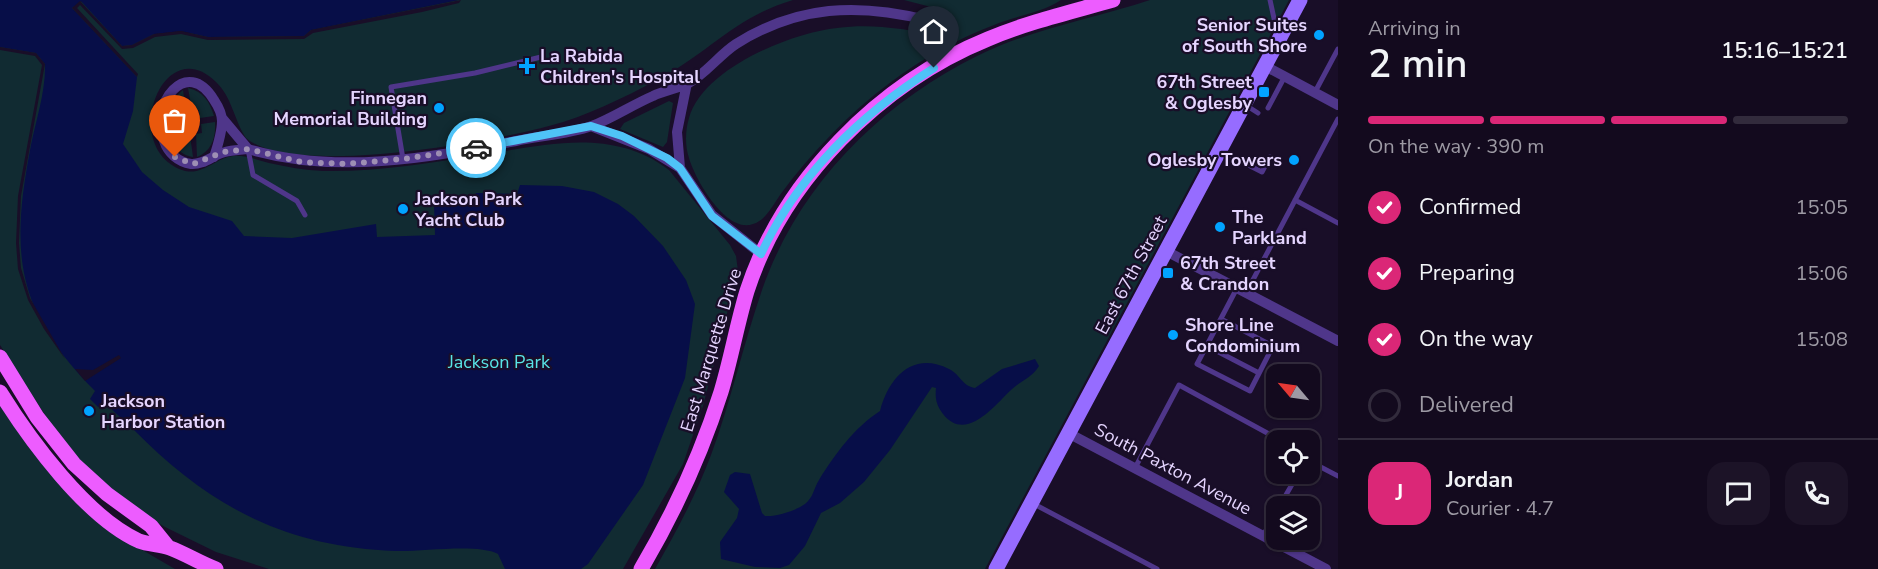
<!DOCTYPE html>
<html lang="en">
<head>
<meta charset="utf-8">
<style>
  body { margin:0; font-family:"Nunito Sans",sans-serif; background:#1c1327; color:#f1f3f6; height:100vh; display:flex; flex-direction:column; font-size:22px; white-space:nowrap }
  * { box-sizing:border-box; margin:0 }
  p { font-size:20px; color:#9d9aa4 }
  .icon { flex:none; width:33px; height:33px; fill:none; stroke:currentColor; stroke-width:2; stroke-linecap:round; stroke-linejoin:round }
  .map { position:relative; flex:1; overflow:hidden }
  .panel { display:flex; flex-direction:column; background:#130a1e; width:540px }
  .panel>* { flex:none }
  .needle { width:39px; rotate:299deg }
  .tools { position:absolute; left:1266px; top:364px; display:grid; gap:12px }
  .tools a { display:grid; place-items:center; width:54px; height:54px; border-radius:12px; background:#130a1e; box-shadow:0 2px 4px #0004,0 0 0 2px #322b3c; font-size:30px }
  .pin { position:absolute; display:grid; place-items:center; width:51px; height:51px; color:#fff; margin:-62px -26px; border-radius:50% 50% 50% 0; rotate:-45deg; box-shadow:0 0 6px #0007 }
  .pin .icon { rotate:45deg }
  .courier { position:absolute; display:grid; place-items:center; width:60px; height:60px; margin:-30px; border:4px solid #4fc3f7; border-radius:50%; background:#fff; color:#222; box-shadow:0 2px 8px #0007 }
  .summary em { font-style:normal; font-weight:600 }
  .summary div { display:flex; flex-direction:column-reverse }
  .summary { display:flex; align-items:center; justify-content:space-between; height:102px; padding:0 30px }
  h1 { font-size:39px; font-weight:600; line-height:45px }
  .bar { display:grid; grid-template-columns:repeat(4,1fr); gap:9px 6px; align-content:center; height:72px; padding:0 30px }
  .bar i { height:8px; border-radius:4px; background:#322b3c }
  .bar .selected { background:#db2777 }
  .bar p { grid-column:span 4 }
  .line { display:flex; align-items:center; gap:15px; padding:0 30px; border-top:2px solid #322b3c }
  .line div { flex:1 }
  .round { display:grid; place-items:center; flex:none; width:63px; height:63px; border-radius:18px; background:#1c1327 }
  ol { padding:0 30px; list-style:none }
  li { display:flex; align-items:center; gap:18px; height:66px }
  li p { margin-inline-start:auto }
  li .icon { padding:6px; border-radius:50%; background:#db2777; color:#fff; stroke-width:4 }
  li:last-child { color:#9d9aa4 }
  li i { width:33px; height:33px; border:3px solid #322b3c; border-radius:50% }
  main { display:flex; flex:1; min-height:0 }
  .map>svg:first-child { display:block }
</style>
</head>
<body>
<main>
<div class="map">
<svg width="1338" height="569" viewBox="0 0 1338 569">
  <rect width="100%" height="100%" fill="#190e28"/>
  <path fill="#112b32" d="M458,0h335c-58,17 -85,54 -136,80 -34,18 -70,36 -108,46 -59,16 -256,52 -303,12 -12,-18 -14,-41 -30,-56 -53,-52 -97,65 -34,88 20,7 33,-12 51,-14 12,-1 25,4 36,7 18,4 35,7 54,8 53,1 106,-8 158,-16 65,-10 131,-28 188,15l61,75 6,11 2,15 -35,135 -20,58 -60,105h-354l-53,-17 -51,-25 -21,-12 -51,-41 -33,-36 -60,-93v-298l80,-46 74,33 157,-4z
    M904,0h157c-19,13 -46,16 -67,25 -37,14 -72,34 -103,57 -42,31 -80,71 -111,113 -7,10 -14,25 -27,29 -27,10 -58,-45 -64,-66 -4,-12 -4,-27 0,-40 14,-50 102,-85 148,-90 22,-3 42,-2 64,1 9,1 17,4 26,4l10,-6 2,-10 -8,-10z
    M1150,0h139l-304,569h-330c21,-37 41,-74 56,-114 20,-54 32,-110 51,-165 36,-104 118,-186 215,-234 54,-27 116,-37 173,-56z
    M188,88c15,3 22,14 26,28l-14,2 -1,-8h-7z
    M183,90l3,21 -6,1 1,9 -14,2 4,-22z
    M669,101l4,2 -6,39 -4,5 -43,-18 4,-6z
    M215,122c1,15 -3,29 -18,35l-1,-23 6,-1 -1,-9z
    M182,128l2,8 6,-1 3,22c-14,-2 -22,-14 -25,-27z
    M0,404l132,140 43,25h-175z"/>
  <path fill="#070e48" d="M0,0h458l-147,30 -7,6 -96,1 -27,-6 -27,3 -22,11 -10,1 -41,-45 -9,7 65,69 -4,34 -10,33 19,28 21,18 26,17 43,14 12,15 48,2 84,-14 1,13 58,-2 -1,-31 2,-5 39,-3 1,-3 41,1 3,-9 42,1 32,6 24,12 16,12 29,30 23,34 9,24 -10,74 -42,107 -55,79 -7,5h-76l-7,-15c-20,-11 -77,-2 -103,-3 -109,-4 -185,-44 -261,-121 -10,-11 -19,-16 -28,-27l-8,4 -8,-8 5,-8c-80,-81 -85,-138 -64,-246 5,-25 15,-55 14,-81l-9,-11 -36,-6z
    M1035,359l4,7c-8,13 -18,14 -28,24 -17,16 -45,53 -68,24 -7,-9 -8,-16 -7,-26l-4,-1 -42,63 -26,32 -24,21 -19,10 -16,33 -16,19 -9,3 -25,-1 -34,-8 -1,-17 17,-24 2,-9 -15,-17 6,-17 5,-3 15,2 12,39 3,3c11,1 30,-5 40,-12 8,-6 9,-16 14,-24 16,-26 36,-53 61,-69 9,-34 33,-60 69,-42 11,5 13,17 26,19l27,-19z"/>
  <path fill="#190e28" d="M461,0l-2,3 -37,9 -109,21 -9,6 -96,1 -27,-6 -26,3 -22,11 -11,1 -42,-44 -3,3 61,66 -1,3 -65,-69 8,-7 42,45 10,-1 22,-11 27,-3 27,6 96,-1 7,-6z
    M0,47l36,6 9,11 -24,132 -2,47 2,25 9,30 35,61 -21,-30 -16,-29 -10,-31 -2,-26 2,-47 24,-131 -7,-9 -35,-6z
    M119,355l2,3 -36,23 -10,-12 18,1z"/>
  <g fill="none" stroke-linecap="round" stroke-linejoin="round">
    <path stroke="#4f368a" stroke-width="5" d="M1270,0l5,23 9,6
      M1315,92l23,-43
      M1247,106l11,7
      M1268,108l17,-32
      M248,149l5,26 44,26 8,14
      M1221,151l41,21 8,-15
      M403,159l-12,-72 84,-14 66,-16
      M1295,200l43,23
      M1246,293l92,-174
      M1221,319l52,27 -23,45 -53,-27 40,-76
      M1207,346l52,27
      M1311,462l27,14
      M1135,468l44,-83 103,56
      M1032,503l125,66
      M1279,507l19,-33
      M1263,536l13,-24"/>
    <path stroke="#4f368a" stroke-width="10" d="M1265,66l73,39
      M591,126l58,23 31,19 32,47 49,39
      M248,149c88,26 179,9 268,-8 24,-5 52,-7 76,-15 21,-8 40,-21 61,-30 10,-5 23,-7 34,-12 18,-9 32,-29 49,-40 62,-39 122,-41 191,-24
      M214,157c4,-12 8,-24 8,-36 0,-8 -4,-15 -8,-21 -27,-45 -65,4 -50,41 4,12 14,21 27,23 13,1 22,-9 34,-12 7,-2 15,-2 23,-3l-26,-31
      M680,168l-3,-36 10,-49
      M1166,251l172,90
      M1068,433l258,136"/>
    <path stroke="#966cff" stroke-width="15" d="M996,569l304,-569"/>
    <path stroke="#ed5cff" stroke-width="15" d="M0,357l37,60 37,47 33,30 44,32 17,21
      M0,392c30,48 86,125 139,149 10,4 21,3 31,7 16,6 30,15 46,21
      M641,569c33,-56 60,-114 80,-177 10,-33 16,-68 26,-101 36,-111 133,-208 241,-252 40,-17 83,-27 125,-39"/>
  </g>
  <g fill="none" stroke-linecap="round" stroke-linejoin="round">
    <path stroke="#9e8fb4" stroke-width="6" stroke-dasharray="0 10.8" d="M175,157l18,7 30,-12 25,-3 53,13 45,2 57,-5 73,-11"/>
    <path stroke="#4fc3f7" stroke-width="8" d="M476,148l115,-22 31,10 45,22 13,10 32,48 49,38c37,-79 100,-140 173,-186"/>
  </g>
  <g fill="#01a3ff" stroke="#190e28" stroke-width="2">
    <circle cx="1319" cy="35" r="6"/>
    <path d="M524 57h6v6h6v6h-6v6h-6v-6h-6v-6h6z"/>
    <rect x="1258" y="86" width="12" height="12" rx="3"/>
    <circle cx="439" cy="108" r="6"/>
    <circle cx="1294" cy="160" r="6"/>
    <circle cx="403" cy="209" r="6"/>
    <circle cx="1220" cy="227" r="6"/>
    <rect x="1162" y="267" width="12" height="12" rx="3"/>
    <circle cx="1173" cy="335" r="6"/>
    <circle cx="89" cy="411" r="6"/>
  </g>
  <g text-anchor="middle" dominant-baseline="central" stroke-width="4.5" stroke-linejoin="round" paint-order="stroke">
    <g font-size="18" font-weight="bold" fill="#e5d5ff" stroke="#190e28" text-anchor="start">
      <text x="1307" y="25" text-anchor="end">Senior Suites<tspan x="1307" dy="21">of South Shore</tspan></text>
      <text x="540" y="56">La Rabida<tspan x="540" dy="21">Children's Hospital</tspan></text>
      <text x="1252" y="82" text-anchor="end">67th Street<tspan x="1252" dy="21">&amp; Oglesby</tspan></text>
      <text x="427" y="98" text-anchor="end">Finnegan<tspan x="427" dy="21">Memorial Building</tspan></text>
      <text x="1282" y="160" text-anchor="end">Oglesby Towers</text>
      <text x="415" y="199">Jackson Park<tspan x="415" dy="21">Yacht Club</tspan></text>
      <text x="1232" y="217">The<tspan x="1232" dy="21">Parkland</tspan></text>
      <text x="1180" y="263">67th Street<tspan x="1180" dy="21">&amp; Crandon</tspan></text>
      <text x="1185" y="325">Shore Line<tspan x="1185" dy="21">Condominium</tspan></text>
      <text x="101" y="401">Jackson<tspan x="101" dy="21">Harbor Station</tspan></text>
    </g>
    <g font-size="18" fill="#e5d5ff" stroke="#190e28">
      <text transform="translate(1131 275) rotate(-62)">East 67th Street</text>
      <text transform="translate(711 350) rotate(-73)">East Marquette Drive</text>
      <text transform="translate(1173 469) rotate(28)">South Paxton Avenue</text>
    </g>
    <g font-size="18" fill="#59e5e7" stroke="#190e28">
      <text x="499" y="362">Jackson Park</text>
    </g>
  </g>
</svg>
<div class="tools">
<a><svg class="needle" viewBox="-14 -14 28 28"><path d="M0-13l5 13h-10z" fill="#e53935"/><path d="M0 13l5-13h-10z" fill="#9d9aa4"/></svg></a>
<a><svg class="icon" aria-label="locate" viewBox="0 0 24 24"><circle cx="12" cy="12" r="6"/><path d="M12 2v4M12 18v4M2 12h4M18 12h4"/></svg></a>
<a><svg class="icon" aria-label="layers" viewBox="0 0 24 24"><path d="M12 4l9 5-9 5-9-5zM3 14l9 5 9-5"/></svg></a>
</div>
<div class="pin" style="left:175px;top:157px;background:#ea580c"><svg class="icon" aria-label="bag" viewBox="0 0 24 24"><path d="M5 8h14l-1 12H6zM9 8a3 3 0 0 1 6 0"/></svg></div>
<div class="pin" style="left:934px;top:68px;background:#1f2937"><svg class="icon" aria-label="home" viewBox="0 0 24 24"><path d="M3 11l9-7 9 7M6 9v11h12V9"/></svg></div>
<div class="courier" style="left:476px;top:148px"><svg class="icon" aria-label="car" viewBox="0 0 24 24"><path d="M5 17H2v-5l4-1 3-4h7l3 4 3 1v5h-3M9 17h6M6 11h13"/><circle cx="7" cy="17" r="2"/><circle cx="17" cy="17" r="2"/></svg></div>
</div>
<section class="panel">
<div class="summary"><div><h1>2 min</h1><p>Arriving in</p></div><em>15:16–15:21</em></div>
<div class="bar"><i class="selected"></i><i class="selected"></i><i class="selected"></i><i></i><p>On the way · 390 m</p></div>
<ol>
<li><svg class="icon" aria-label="check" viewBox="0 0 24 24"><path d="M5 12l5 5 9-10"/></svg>Confirmed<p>15:05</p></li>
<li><svg class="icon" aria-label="check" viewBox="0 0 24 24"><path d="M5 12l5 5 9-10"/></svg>Preparing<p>15:06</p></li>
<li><svg class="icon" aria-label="check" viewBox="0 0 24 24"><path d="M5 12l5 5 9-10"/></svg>On the way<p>15:08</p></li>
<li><i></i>Delivered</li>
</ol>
<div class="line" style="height:108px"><b class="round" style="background:#db2777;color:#fff">J</b><div><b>Jordan</b><p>Courier · 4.7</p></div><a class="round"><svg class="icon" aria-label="chat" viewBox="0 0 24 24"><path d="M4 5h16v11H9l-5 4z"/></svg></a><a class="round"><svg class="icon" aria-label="phone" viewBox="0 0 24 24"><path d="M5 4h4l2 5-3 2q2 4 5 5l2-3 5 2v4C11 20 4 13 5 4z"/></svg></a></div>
</section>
</main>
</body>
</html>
